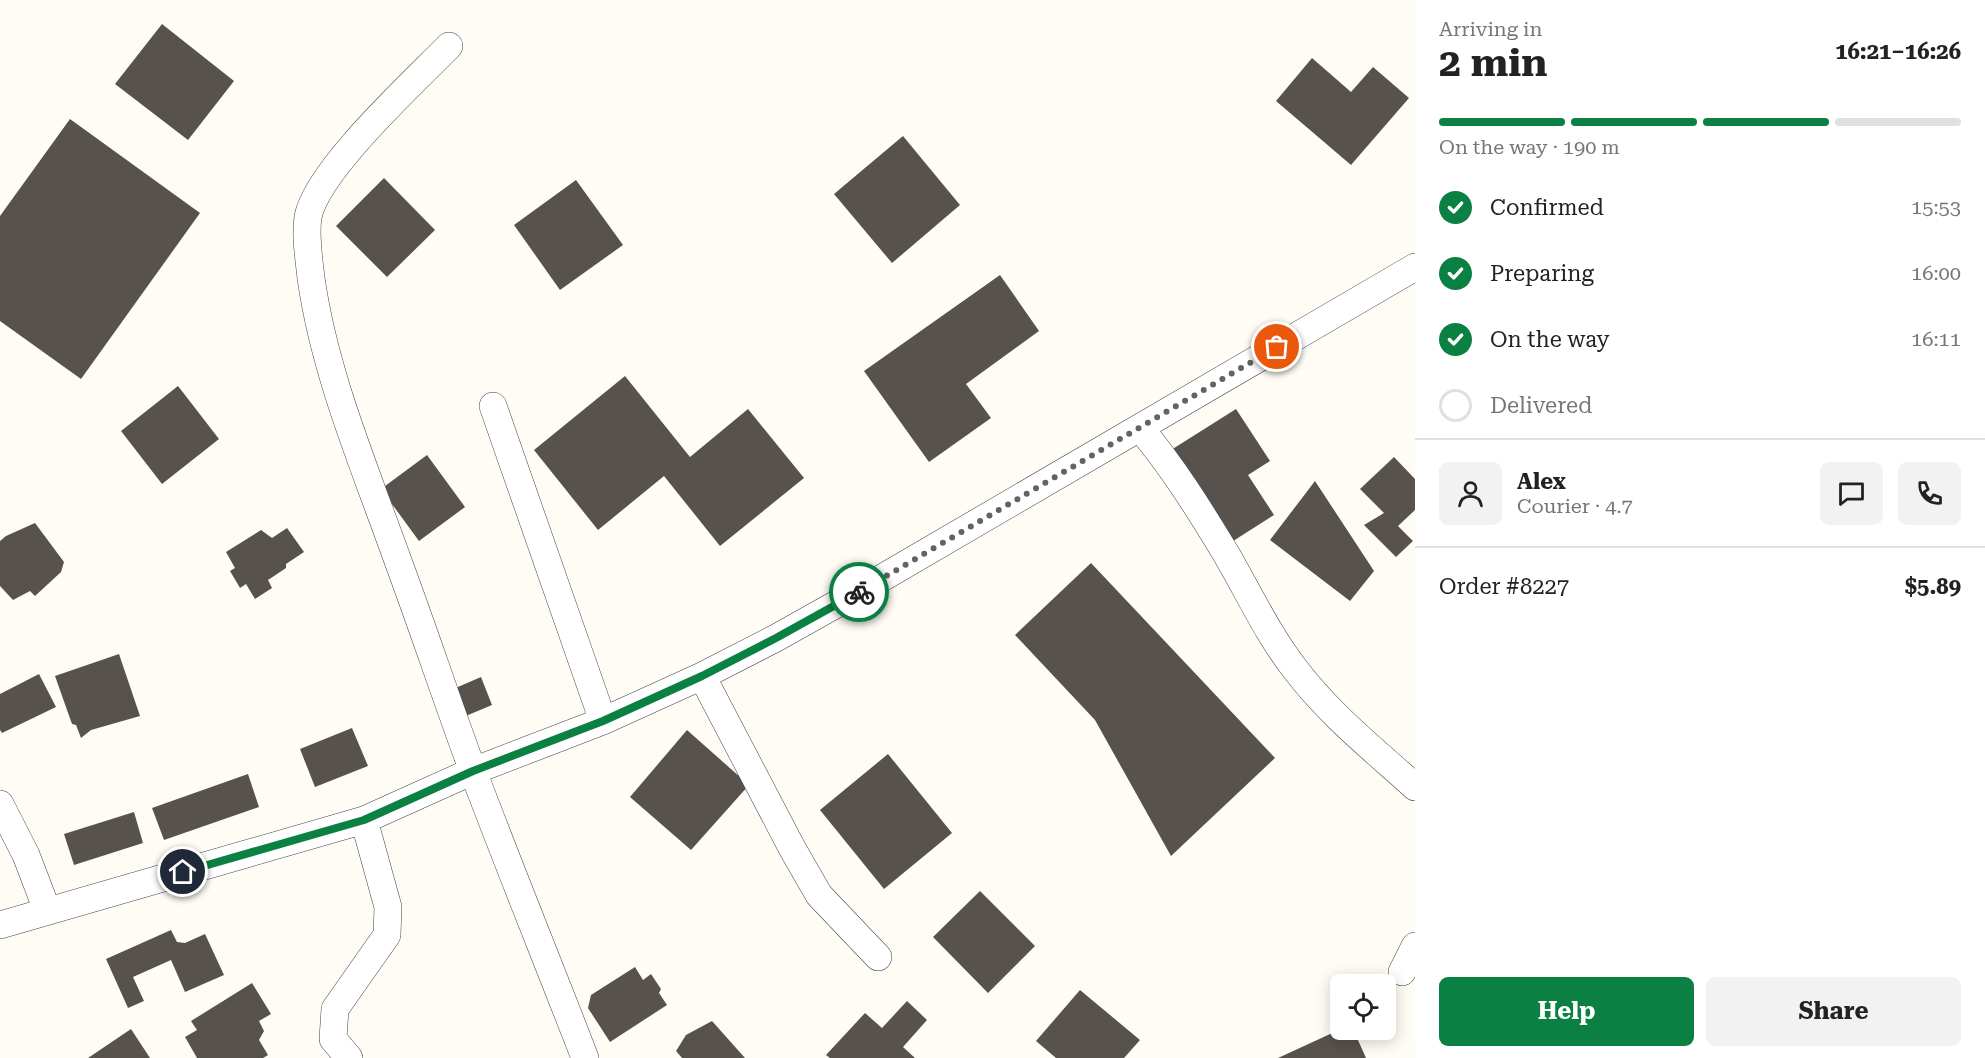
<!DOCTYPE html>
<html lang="en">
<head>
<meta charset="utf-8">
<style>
  body { margin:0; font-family:"Roboto Serif",serif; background:#f2f2f2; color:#222; height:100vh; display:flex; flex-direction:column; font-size:22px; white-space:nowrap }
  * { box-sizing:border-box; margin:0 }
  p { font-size:20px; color:#767676 }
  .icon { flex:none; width:33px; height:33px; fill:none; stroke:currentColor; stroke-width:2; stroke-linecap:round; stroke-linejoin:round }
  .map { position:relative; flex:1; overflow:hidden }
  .details { display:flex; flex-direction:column; background:#fff; width:570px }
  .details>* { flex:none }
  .buttons { position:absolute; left:1330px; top:974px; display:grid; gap:12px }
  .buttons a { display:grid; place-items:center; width:66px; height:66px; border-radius:9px; background:#fff; box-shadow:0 3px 15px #0003; font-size:30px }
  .pin { position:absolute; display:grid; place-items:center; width:51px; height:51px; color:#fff; margin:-26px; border:3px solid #fff; border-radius:50%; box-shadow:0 2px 6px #0007 }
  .courier { position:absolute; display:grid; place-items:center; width:60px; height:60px; margin:-30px; border:4px solid #0b8043; border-radius:50%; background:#fff; color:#222; box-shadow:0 2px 8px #0007 }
  .summary em { font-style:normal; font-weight:700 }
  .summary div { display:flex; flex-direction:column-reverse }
  .summary { display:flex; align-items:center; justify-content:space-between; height:102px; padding:0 24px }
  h1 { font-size:39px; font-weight:700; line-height:45px }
  .bar { display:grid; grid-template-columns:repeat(4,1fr); gap:9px 6px; align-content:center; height:72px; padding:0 24px }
  .bar i { height:8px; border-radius:4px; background:#e0e0e0 }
  .bar .on { background:#0b8043 }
  .bar p { grid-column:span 4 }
  .line { display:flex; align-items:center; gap:15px; padding:0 24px; border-top:2px solid #e0e0e0 }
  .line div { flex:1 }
  .round { display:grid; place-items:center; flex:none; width:63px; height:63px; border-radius:9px; background:#f2f2f2 }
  ol { padding:0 24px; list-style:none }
  li { display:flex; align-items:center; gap:18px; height:66px }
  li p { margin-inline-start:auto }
  li .icon { padding:6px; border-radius:50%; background:#0b8043; color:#fff; stroke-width:4 }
  li:last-child { color:#767676 }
  li i { width:33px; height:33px; border:3px solid #e0e0e0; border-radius:50% }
  .cta { display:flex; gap:12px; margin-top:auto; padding:12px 24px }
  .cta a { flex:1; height:69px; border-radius:9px; background:#0b8043; color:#fff; font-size:24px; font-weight:700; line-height:69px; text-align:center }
  .cta a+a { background:#f2f2f2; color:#222 }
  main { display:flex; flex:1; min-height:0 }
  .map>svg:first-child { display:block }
</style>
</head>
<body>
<main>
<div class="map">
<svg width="1415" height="1058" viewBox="0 0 1415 1058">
  <rect width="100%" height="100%" fill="#fefcf5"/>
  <path fill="#58524e" d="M162,24l72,57 -46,59 -73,-56z
    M1312,58l39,34 22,-25 36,31 -58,67 -75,-64z
    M70,119l130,94 -119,166 -81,-58v-105z
    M903,136l57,69 -68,58 -58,-69z
    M384,178l51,52 -48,47 -51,-51z
    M576,180l47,65 -63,45 -46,-65z
    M1000,275l39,56 -73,53 25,34 -62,44 -65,-91z
    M625,376l65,81 58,-48 56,69 -84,68 -56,-70 -66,54 -64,-80z
    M178,386l41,53 -57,45 -41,-53z
    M1236,409l34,52 -22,14 26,40 -44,28 -59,-93z
    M427,455l38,52 -46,34 -38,-52z
    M1394,457l21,22v31l-17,16 15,15 -17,16 -32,-32 20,-12 -24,-24z
    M1315,481l59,90 -24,30 -80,-61z
    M35,523l29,39 -3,10 -26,24 -5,-5 -17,9 -13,-14v-45l6,-5z
    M287,528l17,24 -18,12v4l-18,12 4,8 -17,11 -9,-15 -6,4 -10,-17 5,-3 -9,-16 35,-22 11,8z
    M1091,563l184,195 -104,98 -76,-136 -80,-85z
    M119,654l21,62 -49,14 -10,8 -5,-13 -4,-1 -17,-48z
    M39,674l17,33 -54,26 -2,-3v-36z
    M481,677l11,28 -43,18 -12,-27z
    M352,728l16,38 -53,21 -15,-38z
    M687,730l62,55 -58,65 -61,-53z
    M888,754l64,79 -68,56 -64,-79z
    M248,774l11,33 -95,33 -12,-32z
    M134,812l9,31 -69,22 -10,-31z
    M980,891l55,55 -47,47 -55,-56z
    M171,930l6,12 8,1 20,-9 19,41 -39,17 -14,-32 -38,17 11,24 -16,7 -22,-49z
    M635,967l8,13 8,-6 10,15 -2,4 8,12 -57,37 -22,-34 3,-13z
    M252,983l19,31 -12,7 5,10 -5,9 9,15 -5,3h-66l-12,-21 12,-7 -6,-9z
    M1080,990l60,50 -16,18h-68l-20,-17z
    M907,1001l20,19 -24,27 12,11h-85l-4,-3 39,-42 17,15z
    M712,1021l33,37h-63l-6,-7 10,-16z
    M131,1029l19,29h-62z
    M1341,1029h12l13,29h-88z"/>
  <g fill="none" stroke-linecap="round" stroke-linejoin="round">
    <g stroke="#444" stroke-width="28">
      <path id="street" d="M449,46c-35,36 -132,124 -141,171 -3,19 1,42 3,61 14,98 54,190 87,283 26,70 49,140 75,210 36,96 75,191 112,287
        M493,406l110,315
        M1140,428c32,38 59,81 85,124 23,39 42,81 70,117 34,45 78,80 120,118
        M702,676l90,172 27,47 59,62
        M0,804l26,51 21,55
        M0,925l364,-105 109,-49 130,-50 99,-45 74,-38 82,-46 557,-325
        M1402,972l13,-26
        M349,1058l-16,-19 2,-30 52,-74 1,-28 -24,-87"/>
    </g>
    <use href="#street" stroke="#fff" stroke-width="27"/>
  </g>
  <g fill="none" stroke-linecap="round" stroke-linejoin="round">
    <path stroke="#646361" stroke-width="6" stroke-dasharray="0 10.8" d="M859,592l418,-245"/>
    <path stroke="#0b8043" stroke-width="8" d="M183,872l181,-52 109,-49 130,-50 99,-45 74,-38 83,-46"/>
  </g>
</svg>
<div class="buttons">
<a><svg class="icon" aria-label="locate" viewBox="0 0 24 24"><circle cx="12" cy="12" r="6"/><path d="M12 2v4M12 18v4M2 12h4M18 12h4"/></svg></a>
</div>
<div class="pin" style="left:1277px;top:347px;background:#ea580c"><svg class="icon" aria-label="bag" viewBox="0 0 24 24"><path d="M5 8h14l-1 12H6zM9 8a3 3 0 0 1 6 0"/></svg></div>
<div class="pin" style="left:183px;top:872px;background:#1f2937"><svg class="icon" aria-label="home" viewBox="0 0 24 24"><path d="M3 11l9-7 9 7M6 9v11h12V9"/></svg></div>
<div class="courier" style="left:859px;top:592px"><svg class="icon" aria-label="bike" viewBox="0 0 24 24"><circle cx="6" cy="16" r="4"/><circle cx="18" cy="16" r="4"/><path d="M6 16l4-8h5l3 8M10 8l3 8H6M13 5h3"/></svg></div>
</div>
<section class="details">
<div class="summary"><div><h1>2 min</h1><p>Arriving in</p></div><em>16:21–16:26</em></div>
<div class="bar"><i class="on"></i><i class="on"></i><i class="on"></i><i></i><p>On the way · 190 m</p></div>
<ol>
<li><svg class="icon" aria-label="check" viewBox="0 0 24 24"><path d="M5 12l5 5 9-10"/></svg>Confirmed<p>15:53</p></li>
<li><svg class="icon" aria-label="check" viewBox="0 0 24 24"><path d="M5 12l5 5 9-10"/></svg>Preparing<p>16:00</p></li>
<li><svg class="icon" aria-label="check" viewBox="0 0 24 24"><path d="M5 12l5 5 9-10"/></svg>On the way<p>16:11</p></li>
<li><i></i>Delivered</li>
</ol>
<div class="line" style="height:108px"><a class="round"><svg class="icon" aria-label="person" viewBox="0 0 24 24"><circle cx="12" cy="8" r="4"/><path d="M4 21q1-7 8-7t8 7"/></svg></a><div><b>Alex</b><p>Courier · 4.7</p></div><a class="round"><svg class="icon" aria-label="chat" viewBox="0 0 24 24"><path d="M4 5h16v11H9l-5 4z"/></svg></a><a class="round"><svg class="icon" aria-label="phone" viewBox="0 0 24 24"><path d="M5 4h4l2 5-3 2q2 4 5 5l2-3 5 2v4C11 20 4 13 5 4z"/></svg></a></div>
<div class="line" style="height:78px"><div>Order #8227</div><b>$5.89</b></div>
<div class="cta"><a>Help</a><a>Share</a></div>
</section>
</main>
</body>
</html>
